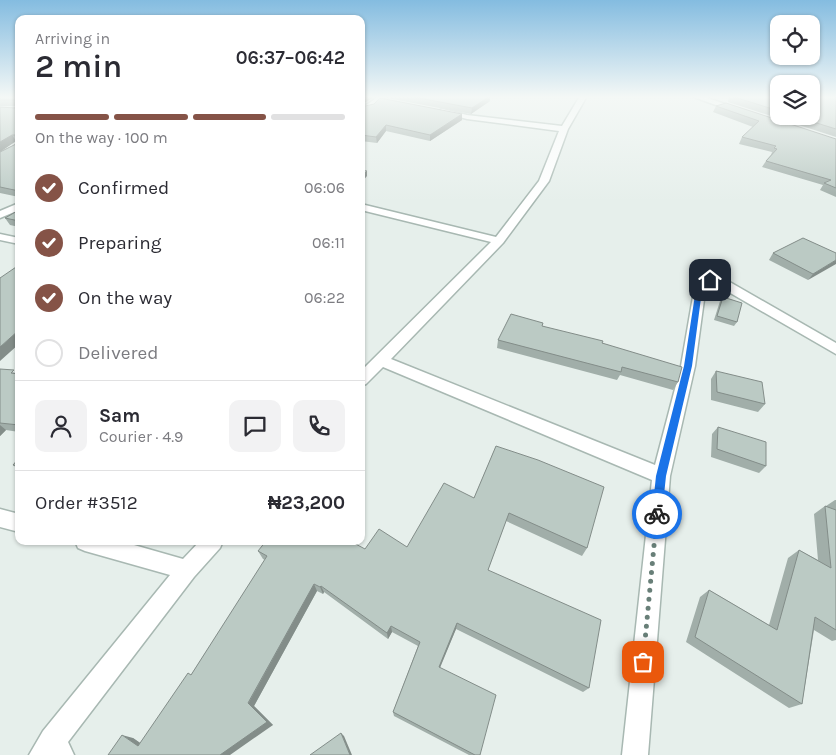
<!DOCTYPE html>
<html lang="en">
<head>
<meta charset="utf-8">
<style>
  body { margin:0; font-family:Karla,sans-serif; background:#f2f2f3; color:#2b2b33; height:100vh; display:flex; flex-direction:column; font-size:19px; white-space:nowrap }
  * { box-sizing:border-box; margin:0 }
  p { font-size:16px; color:#7c7c81 }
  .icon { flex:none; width:28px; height:28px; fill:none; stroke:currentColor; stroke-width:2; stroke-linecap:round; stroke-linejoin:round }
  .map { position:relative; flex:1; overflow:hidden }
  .drawer { position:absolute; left:15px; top:15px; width:350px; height:530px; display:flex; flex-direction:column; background:#fff; border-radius:10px; box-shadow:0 1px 4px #0004 }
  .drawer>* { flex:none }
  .tools { position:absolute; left:770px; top:15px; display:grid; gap:10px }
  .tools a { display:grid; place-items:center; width:50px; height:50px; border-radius:10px; background:#fff; box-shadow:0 1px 4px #0004; font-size:25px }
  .pin { position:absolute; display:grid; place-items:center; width:42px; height:42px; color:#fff; margin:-21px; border-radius:10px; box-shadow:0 2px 8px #0006 }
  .courier { position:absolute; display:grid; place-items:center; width:50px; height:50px; margin:-25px; border:4px solid #1a73e8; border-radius:50%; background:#fff; color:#222; box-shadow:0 1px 6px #0007 }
  .headline em { font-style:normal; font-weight:600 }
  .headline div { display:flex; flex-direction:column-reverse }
  .headline { display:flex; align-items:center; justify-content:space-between; height:85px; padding:0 20px }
  h1 { font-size:32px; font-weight:600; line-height:38px }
  .bar { display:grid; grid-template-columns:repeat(4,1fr); gap:8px 5px; align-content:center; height:60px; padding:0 20px }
  .bar i { height:6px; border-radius:4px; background:#e1e1e2 }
  .bar .active { background:#855347 }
  .bar p { grid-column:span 4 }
  .line { display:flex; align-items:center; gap:12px; padding:0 20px; border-top:1px solid #e1e1e2 }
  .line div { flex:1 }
  .round { display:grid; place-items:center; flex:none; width:52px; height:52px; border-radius:10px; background:#f2f2f3 }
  ol { padding:0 20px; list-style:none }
  li { display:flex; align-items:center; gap:15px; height:55px }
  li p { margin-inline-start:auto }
  li .icon { padding:5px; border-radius:50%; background:#855347; color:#fff; stroke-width:4 }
  li:last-child { color:#7c7c81 }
  li i { width:28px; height:28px; border:2px solid #e1e1e2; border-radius:50% }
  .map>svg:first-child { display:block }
</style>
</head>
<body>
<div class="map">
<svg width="836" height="755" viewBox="0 0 836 755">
  <rect width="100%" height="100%" fill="#e6efeb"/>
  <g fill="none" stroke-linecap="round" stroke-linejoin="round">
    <g stroke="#a8b8b2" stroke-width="3">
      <path id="street" d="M379,96h8l-13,12 -13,4v-5l7,-3z
        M580,96h7l-19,33 -19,52 -46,62 -112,116 264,106 26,-99 15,-87 14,-3 18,5 108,62v11l-116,-67 -14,-2 -11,81 -25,110 -22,279h-26l30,-275 -269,-113 -17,17 -5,2v-15l130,-129 -130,-32v-6l135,33 43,-56 20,-50 -92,-12 -29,-8 4,-2 25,6 95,11z
        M691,96h11l43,15 -7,2z
        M19,203v7l-19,8v-7z
        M0,234l19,4v6l-19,-4z
        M0,509l19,5v18l-19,-5z
        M75,541h45l63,18 17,-18h23l-3,7 -26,29 -126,165 6,13h-45l14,-24 127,-156 -85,-24 -7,-3z"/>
    </g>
    <use href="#street" fill="#fff" fill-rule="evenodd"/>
  </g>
  <path fill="#a1aea9" d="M0,96h19v101l-19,-4v-41l16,-8v-3l-16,11v-45l15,1 1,-2h-16z
    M387,96h103v5l-19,13 -84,-16z
    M729,96h50v20h32l25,-20v41l-108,-35z
    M716,106l120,33v58l-16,-7 3,-5 -61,-18 4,-6 5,-6 1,-3 -33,-8 3,-7 11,-10 -40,-15z
    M361,107l101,7v6l-32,21 -44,-10 -9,12 -16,-2z
    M19,210v17l-9,-2 -5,-7z
    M773,253h63l-28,27 -39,-20z
    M723,297l14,25 -3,4 -20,-6 6,-19z
    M498,340l104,3 76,39 -5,8 -53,-15 -3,5 -120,-32z
    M0,369l19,5v58l-13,-2 -6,6z
    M716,371l49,33 -7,8 -47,-12v-21z
    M718,427l48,39 -7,7 -48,-16 1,-23z
    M496,446l91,102 -5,8 -76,-35 -18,49 101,118 -6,4 -127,-63 -16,39 40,87h-11l-75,-39 -1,-4 25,-66 -26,-14 -4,7 -64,-47 -1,2 -6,-3 -63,115 19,19 -165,30 25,-17 7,5 51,-68 74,-115 -2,-1 -5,-8 107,-2 42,-2 67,-49z
    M19,458v12l-6,-5z
    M835,500h1v140l-4,1 -18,-11 -12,74 -13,4 -103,-66 14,-45 9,-7 60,35 19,-67 11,-8 19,10 -4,-46 11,-8h1z"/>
  <path fill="#838d89" d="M366,96h10l-15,9v-6z
    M490,96v5l-19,13 1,-6z
    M462,114v6l-32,21v-6z
    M386,125v6l-9,12 -1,-6z
    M12,135l4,6 -16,11v-10z
    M367,171v5l-6,7v-6z
    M836,260v4l-28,16 5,-6z
    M19,330v14l-19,17v-14z
    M0,425l6,5 -6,6z
    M314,584l3,7 -63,115 19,19 -43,30h-10z
    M321,586l3,6 -1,2 -3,-7z
    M457,623l-1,6 -18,43 1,-5z
    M391,626l1,6 -4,7 -1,-6z
    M341,733l3,3 8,19h-2z
    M122,735l11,3 16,11 -11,-3z"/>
  <path fill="#bbcac4" stroke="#838d89" d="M0,96h19v95l-19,-4v-35l16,-8v-9h-4l-12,7v-35l15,1 2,-6 -1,-2h-16z
    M408,96h82l-18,12z
    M731,96h48v15z
    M811,96h25v33l-42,-13h17z
    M380,98l82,16 -32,21 -44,-10 -10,12 -15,-2v-28l13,-3z
    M726,103l110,36v49l-12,-5 7,-3 -65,-19 11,-12 -3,-1 2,-2 -34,-9 17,-16 -43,-15z
    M361,170l6,1 -6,6z
    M19,210v11l-14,-3z
    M803,238l33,15v7l-23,14 -40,-21z
    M19,265v65l-19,17v-69z
    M723,297l19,6 -5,19 -20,-6z
    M511,314l32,9 -1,3 61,15 -1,2 80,24 -4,15 -56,-15 -1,5 -123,-32z
    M0,369l14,1 -3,3 8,1v51l-19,-2z
    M716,371l46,11 3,22 -48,-12z
    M718,427l48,15v24l-49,-17z
    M496,446l42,14 66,27 -17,61 -78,-35 -21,57 113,50 -12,68 -132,-65 -18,44 57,28 -16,60h-5l-82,-43 27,-70 -29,-16 -4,7 -66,-47 -1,1 -6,-3 -66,119 19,19 -47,33h-112l14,-20 16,11 50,-73 3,2 76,-119 -9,-5 8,-10h84l15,8 14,-20 28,18 37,-64 30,15z
    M19,458v8l-6,-1z
    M825,506l11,4v120l-21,-13 -13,87 -107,-67 14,-47 68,40 22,-80 32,18z
    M341,733l9,22h-40z"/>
  <linearGradient id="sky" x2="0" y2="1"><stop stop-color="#84bce0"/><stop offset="0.48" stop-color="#f4f8f6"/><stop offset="1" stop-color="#f4f8f6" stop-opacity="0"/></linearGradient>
  <rect width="836" height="202" fill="url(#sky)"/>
  <path fill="#1a73e8" d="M710,278l2,1v3l-9,1 -11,83 -26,110 -4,38 -5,4 -5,-4 4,-38 28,-110 13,-84z"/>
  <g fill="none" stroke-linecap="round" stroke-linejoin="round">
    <path stroke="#687f78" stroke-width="5" stroke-dasharray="0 9" d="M643,662l14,-148"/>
  </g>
</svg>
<div class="tools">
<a><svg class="icon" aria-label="locate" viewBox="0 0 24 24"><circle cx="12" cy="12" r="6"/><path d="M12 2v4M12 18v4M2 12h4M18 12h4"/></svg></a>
<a><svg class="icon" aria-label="layers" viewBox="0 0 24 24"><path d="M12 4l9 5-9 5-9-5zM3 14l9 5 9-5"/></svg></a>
</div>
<div class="pin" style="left:643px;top:662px;background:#ea580c"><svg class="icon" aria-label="bag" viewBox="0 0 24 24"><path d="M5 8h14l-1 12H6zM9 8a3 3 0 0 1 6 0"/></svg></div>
<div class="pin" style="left:710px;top:280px;background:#1f2937"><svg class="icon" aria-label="home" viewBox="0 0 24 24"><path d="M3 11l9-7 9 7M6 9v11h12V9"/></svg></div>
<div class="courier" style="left:657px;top:514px"><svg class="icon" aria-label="bike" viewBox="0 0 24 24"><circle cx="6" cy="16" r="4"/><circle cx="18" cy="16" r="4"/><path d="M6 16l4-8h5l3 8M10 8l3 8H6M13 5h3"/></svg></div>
<section class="drawer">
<div class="headline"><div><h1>2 min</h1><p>Arriving in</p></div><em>06:37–06:42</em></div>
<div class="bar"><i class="active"></i><i class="active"></i><i class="active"></i><i></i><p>On the way · 100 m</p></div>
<ol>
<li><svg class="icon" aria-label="check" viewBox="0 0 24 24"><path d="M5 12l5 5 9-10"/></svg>Confirmed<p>06:06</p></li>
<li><svg class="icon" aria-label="check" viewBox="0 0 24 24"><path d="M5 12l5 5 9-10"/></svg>Preparing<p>06:11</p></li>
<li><svg class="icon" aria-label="check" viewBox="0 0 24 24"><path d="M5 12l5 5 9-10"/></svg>On the way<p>06:22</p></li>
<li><i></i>Delivered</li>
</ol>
<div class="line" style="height:90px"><a class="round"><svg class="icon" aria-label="person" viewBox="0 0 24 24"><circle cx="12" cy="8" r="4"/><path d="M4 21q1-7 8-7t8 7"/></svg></a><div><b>Sam</b><p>Courier · 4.9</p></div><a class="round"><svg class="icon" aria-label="chat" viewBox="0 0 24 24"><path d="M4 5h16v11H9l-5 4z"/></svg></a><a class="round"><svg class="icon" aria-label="phone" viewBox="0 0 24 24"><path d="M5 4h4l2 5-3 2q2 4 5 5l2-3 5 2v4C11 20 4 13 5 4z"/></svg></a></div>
<div class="line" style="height:65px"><div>Order #3512</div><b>₦23,200</b></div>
</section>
</div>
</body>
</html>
